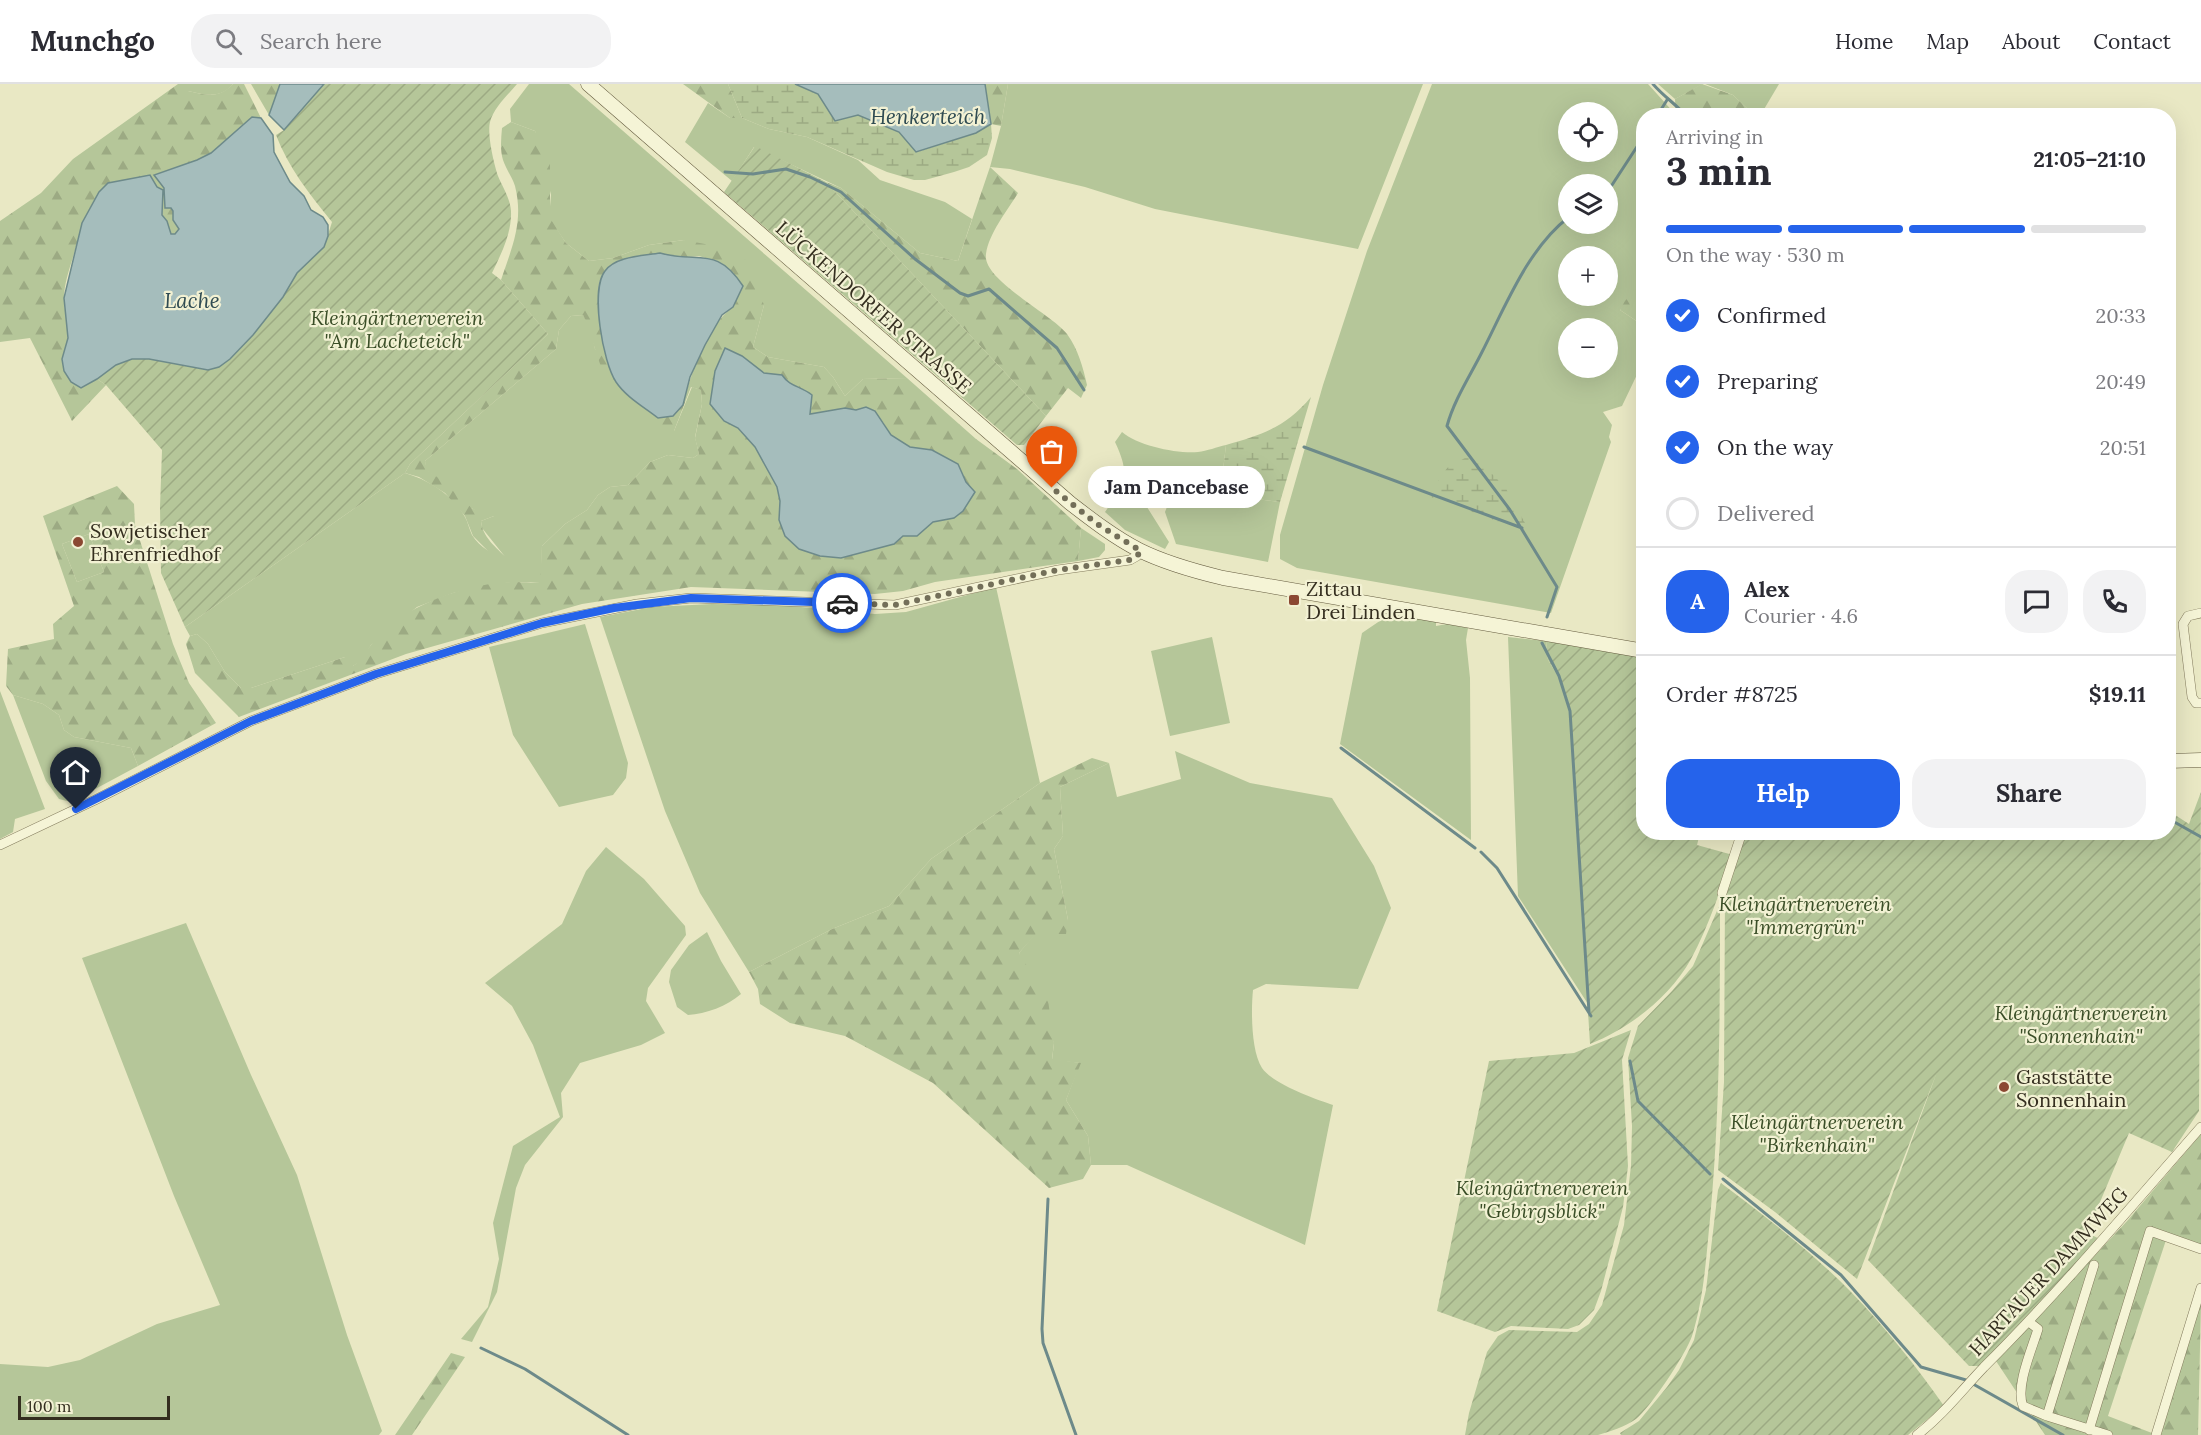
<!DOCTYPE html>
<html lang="en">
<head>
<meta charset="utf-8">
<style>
  body { margin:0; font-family:Lora,serif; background:#f2f2f3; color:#2b2b33; height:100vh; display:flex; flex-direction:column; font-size:22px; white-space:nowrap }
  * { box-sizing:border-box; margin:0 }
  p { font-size:20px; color:#7c7c81 }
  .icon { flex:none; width:33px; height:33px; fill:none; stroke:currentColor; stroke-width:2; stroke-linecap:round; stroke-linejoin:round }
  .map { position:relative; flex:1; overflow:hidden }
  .drawer { position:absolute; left:1636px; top:24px; width:540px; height:732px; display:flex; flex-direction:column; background:#fff; border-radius:24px; box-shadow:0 6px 24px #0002 }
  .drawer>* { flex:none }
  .fabs { position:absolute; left:1558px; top:18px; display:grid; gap:12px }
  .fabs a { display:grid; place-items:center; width:60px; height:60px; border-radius:50%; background:#fff; box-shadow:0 6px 24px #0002; font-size:30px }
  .scale { position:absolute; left:18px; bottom:15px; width:152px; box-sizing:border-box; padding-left:6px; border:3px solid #342e1f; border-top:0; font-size:16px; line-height:21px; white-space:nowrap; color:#342e1f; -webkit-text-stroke:4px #f2f1d3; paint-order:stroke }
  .pin { position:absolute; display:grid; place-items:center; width:51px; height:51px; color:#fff; margin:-62px -26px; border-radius:50% 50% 50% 0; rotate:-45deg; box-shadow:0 0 6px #0007 }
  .pin .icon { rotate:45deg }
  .courier { position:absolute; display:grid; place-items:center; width:60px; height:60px; margin:-30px; border:4px solid #2563eb; border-radius:50%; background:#fff; color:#222; box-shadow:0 2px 8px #0007 }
  .bubble { position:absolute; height:42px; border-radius:21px; background:#fff; box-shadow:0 6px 24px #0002; font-size:20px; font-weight:700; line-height:42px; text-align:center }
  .overview em { font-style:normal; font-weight:700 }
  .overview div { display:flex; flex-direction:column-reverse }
  .overview { display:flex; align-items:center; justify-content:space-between; height:102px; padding:0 30px }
  h1 { font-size:39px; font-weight:700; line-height:45px }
  .bar { display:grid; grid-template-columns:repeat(4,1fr); gap:9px 6px; align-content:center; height:72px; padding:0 30px }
  .bar i { height:8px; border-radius:4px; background:#e1e1e2 }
  .bar .on { background:#2563eb }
  .bar p { grid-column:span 4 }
  .line { display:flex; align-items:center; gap:15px; padding:0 30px; border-top:2px solid #e1e1e2 }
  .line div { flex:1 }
  .round { display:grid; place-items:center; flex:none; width:63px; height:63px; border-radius:24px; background:#f2f2f3 }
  ol { padding:0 30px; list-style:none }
  li { display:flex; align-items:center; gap:18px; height:66px }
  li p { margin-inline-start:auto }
  li .icon { padding:6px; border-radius:50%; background:#2563eb; color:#fff; stroke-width:4 }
  li:last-child { color:#7c7c81 }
  li i { width:33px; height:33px; border:3px solid #e1e1e2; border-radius:50% }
  .cta { display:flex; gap:12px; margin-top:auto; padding:12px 30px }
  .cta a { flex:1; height:69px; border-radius:24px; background:#2563eb; color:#fff; font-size:24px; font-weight:700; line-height:69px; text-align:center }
  .cta a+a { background:#f2f2f3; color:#2b2b33 }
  header { display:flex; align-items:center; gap:36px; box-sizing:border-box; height:84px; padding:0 30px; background:#fff; border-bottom:2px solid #e1e1e2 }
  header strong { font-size:28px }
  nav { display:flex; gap:33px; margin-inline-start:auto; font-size:21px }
  .search { width:420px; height:54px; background:#f2f2f3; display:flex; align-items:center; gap:15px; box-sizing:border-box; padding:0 21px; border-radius:24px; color:#7c7c81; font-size:22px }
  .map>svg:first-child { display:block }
</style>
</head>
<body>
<header>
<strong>Munchgo</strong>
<div class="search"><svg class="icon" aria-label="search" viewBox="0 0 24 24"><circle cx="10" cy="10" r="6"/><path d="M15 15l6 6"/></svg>Search here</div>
<nav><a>Home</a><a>Map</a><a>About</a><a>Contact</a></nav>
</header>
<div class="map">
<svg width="2201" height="1351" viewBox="0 0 2201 1351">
  <defs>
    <pattern id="forest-firs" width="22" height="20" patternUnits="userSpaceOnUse" patternTransform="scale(1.5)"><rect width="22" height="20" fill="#b5c699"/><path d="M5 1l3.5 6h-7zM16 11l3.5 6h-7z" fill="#9caa83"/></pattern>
    <pattern id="wetland-marsh" width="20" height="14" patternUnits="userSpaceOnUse" patternTransform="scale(1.5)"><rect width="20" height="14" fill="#b5c699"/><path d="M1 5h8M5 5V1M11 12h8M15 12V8" fill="none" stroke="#9caa83"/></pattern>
    <pattern id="garden-furrows" width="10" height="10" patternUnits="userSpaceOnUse" patternTransform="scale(1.5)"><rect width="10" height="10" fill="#b5c699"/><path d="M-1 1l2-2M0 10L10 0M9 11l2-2" fill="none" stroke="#9caa83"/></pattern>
  </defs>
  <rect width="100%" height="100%" fill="#e9e8c4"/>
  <path fill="#b5c699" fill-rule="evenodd" d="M188,0h45c-12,15 -29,11 -45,7z
    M529,0h40l338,294 -44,1 -18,17 -12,-19 -9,-10 -56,-10 -15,-10 11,-42 -80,-65 -35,5 -36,13 -24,3 -23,-18 -17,-25 2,-23 -16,-64 -24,-9 -1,-13z
    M1008,0h415l-65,165 -203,-40 -70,-22 -75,-18 -20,-2 11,-41z
    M1432,0h216l28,31 -32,1v164l-24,30 24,16v34l-22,46 -19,6 9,13 -3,12 2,5 -60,171 -254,-45 -17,-9v-24l43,-150 44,-134zM1569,28h39v40h-39zM1569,100h39v40h-39zM1569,172h39v40h-39zM1569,244h39v40h-39z
    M1658,0h45l-28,15z
    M1705,0h74l-19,32 -6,-1 -21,-20z
    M708,19l22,15h12l27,11 38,8 51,23 22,20 65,22 27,17 -14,42 -38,-8 -79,-65 -87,-41 -22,34 -47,-39z
    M583,231l8,14 4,20 79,82 18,-44 9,3 1,14 -7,33 4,17 -6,4 -25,-3 -18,7 -22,23 -18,2 -12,8 -11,15 -22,14 -23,22 -1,36h-29l-27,4 -32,7 -36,14 -46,38 -10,16 -8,5h-6l-2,-9 -94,31h-10l-16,-16 -17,-28 -11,-10 -7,2 -5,-9 220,-154c24,7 48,22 60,44 3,5 4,12 7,18 8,13 21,19 34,23l-24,-30 -1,-7 13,-5c-7,-4 -16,-4 -23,-8 -15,-8 -28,-27 -45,-38l-1,-9 131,-112 3,-19 12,-14z
    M1122,348c16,14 56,22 76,20 9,-1 19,-5 28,-7l-5,42 20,10 39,5 -12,60 -92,-18 -11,-32 5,-13 -15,-3 -4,-8 -14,-7 -2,7 34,54 -4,7 -40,-19 -20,-18c20,-29 26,-36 10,-70z
    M1081,444l24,16v6l-6,7 -21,4z
    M89,450l15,38 -27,10 -15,-38z
    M996,503l44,196 -109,76 -42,47 -57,23 -83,43 -49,-79 -35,-82 -65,-194 52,-10 60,-3 68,1 95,9 31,-2z
    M1390,530l46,8v4l11,-2 21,4 -2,12 4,38 1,162 -131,-96 22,-111z
    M585,540l43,139 -2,15 -13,17 -54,12 -46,-72 -24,-88z
    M1212,553l18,86 -60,13 -19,-85z
    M1508,553l38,4 2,19 13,21 8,24 19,299 -70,-108z
    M0,607l45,118 -30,10 -2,13 -13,7z
    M13,611l30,9 16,11 5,15 10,7 57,11 7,18 -67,36 -12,-3 -13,-18z
    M1175,667l75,32 82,15 42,68 17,42 -33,81 -92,-5 -13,6c-2,20 -2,61 9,78 11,16 53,31 71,37l-28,140 -178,-80h-36l-3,-29 -22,-36 14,-37 -28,-3 2,-17 -35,-90 16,-19 11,-1 22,-13 -14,-71 9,-13 -3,-49 49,-24 8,34 64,-18z
    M606,763l38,32 41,47 1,9 -38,53 -2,13 19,32 -24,12 -61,18 -19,30 2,24 -38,48 -9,23 -19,104 -25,50 -11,-3 27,-32 11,-48 -6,-36 20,-77 47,-29 -27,-72 -21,-39 -27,-23 77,-59 24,-53z
    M186,839l65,152 46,100 50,160 35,96 -3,4h-379v-71l48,3 32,-7 77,-36 63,-19 -46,-109 -92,-238z
    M707,848l14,29 20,33c-14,12 -35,20 -53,21l-11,-8 -8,-25 2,-12 18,-25z"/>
  <path fill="url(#forest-firs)" fill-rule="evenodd" d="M178,0h10v7c17,4 31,8 45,-7h11l17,34 -9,-1 -41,36 -13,7 -43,15 9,13 1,20h6l2,3v9l6,9 -4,6h-4l-4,-14 -5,-6 1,-7 -55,-25c-22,23 -26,45 -35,74 -4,13 -9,28 -9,41 0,12 4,25 4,37 -1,25 -16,35 13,52l16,-8 9,6 -34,36 -42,-83 -30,4v-121l41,-28 32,-34z
    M251,0h29l-11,31z
    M683,0h45l14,34h-12z
    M985,0h23l-7,42 -10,-2z
    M1702,0l31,11 21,20h-78l-1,-16z
    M511,38l24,9 15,31v56l16,25 23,18 24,-3 36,-13 35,-5 52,10 13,14 15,41 -11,42 15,10 56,10 9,10 12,19 18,-17 44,-1 69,61 41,30 64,59 -3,33 -143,21 -32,9 -28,3 -184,-7 -109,17 -176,50 -167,63 -44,-44 -9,-29 4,-8 7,-2 11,10 17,28 16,16h10l94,-31 7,1 -4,7 5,1c9,-6 11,-13 18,-21 5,-7 13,-14 20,-20 30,-25 82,-42 121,-43 10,0 19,1 28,0l2,-36 23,-22 22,-14 11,-15 12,-8 18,-2 22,-23 18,-7 25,3 6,-4 -4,-16 7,-34 -1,-14 -10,-3 -17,44 -7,3c-41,-18 -59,-42 -72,-85 -4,-13 -6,-22 -12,-34l-12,1 -12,14 -3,19 -131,112 2,9 13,9 33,30 22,2 -1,5 -13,5c1,15 15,27 26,37l-5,1 -11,-5 -18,-18 -8,-20 -20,-23 -26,-16 -14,-4 5,-9 138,-130 -47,-54c11,-33 23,-58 14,-94 -3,-9 -9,-17 -12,-26 -3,-10 -2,-21 -1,-32zM699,172l22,7 13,10 -1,34c-27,19 -42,67 -50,98l-25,13 -38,-30 -12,-21 -7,-41 -3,-24 1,-19 6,-12 72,-13zM725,264l17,8 22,17 18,2 6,8 17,7 5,24 35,-6 11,2 27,12 8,13 19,12 22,3 25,14 9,18 9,10 -12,19 -9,7 -21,4 -16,14h-14l-9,8 -115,-24 1,-19 -3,-14 -22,-40 -17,-19 -14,-7z
    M990,83l28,26c-11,18 -29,40 -32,61 -4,26 66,60 81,80 11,15 16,33 20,51l-6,13 -13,-10 -22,28 -220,-234 15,6 79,65 38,8z
    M1644,196v46l-24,-16 5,-9z
    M117,402l17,18 1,21 38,119 16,39 27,40 -78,43 -7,-18 -57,-11 -10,-7 -5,-15 -16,-11 -30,-9 -7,-9 2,-37 46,-10 -1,-15 21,-18 -31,-90zM89,450l15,38 -27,10 -15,-38z
    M1092,674l17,5 -49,24 3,49 -9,13 14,71 -2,14h-30l-17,19 29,47 6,43 -2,16 29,4 -15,37 22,36 3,29 -8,14 -34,9 -116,-105 -88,-47 -55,-13 -30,-19 -2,-15 -9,-17 83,-43 57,-23 42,-47 109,-76z
    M2201,1050v112l-33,-12 -60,182 49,19h-112l-49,-74 132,-141z
    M2201,1219l-3,132h-38z
    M451,1269l14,4 -53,78h-17z"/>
  <path fill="url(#wetland-marsh)" d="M728,0h67l23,10 17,27 23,-6 41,17 18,20 59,-19 15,-9 1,14 -5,17 -18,12 -15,5 -29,8h-11l-27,-8 -80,-35 -38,-8 -27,-11z
    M1311,313l-31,105 -39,-5 -20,-10 5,-42c36,-10 60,-18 85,-48z
    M1472,370l33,33 20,36 -6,6 -91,-33 19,-28z"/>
  <path fill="url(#garden-furrows)" d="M324,0h193c-9,11 -23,23 -27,38 -3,13 4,42 8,54 5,12 12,22 13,35 1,22 -10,43 -19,62l9,7 47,54 -138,130 -5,9 -220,154 -24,-54 -1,-66 2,-57 -56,-65 -9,-6 19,-14 16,-6h17l58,11 12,-3 11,-8 23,-24 30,-38 14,-24 27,-26 8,-25c-22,-27 -44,-55 -56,-87l8,-5z
    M755,62l71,36 220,234 -22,29h-7l-293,-253z
    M1546,557l98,15v176l56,1 -3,12 36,10c-13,35 -24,71 -42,104 -21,38 -61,69 -101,85l-21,-339 -8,-24 -13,-21z
    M2201,708l-2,319 -27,41 -43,-19 -42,100 13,6 -120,127h-11l-101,-106 69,-188 -80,207 -82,-67 -57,-42 6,-88 1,-189 20,-60 424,-1v-21l20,13z
    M1720,820c0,105 0,210 -10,315 -4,39 -6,79 -18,117 -6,18 -42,72 -56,83 -11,8 -25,12 -38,16h-133l4,-22 18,-61 11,-16 11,-6 68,2 12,-8 13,-19 22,-80 7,-59 1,-40 -4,-68 10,-32 34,-35 21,-25z
    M1631,946l-9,30 6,106 -5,41 -22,84 -7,19 -15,15 -11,4 -57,-3 -16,6 -58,-21 52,-250 85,-8z
    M1721,1099c45,34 90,68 130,109 34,35 65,74 93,114l-36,29h-287l-1,-2 19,-12 28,-34 12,-17 15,-30 12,-50 12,-100z"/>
  <path fill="#a5bdbc" stroke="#6d8a8a" stroke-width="1.5" d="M280,0h44l-40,46 -15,-15z
    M795,0h190l6,40 -15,9 -60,19 -17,-20 -41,-17 -23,6 -17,-27z
    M252,33l9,1 12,17 1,17 16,30 14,14 7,14 12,7 5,8v11l-4,11 -27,26 -14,24 -30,38 -23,24 -11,8 -11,3 -59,-11h-17l-16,6 -19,14 -16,9 -10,-6 -7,-11 -2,-12 6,-21 -4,-40 18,-75 17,-31 9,-9 42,-8 7,12 6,3 -1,25 5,6 4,13h4l4,-5 -6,-9v-9l-2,-3h-6l-1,-20 -10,-13 43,-15 14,-7z
    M660,169c39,11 56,-8 83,33l-10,21 -11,8 -17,30 -15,32 -7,28 -10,11 -15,2c-14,-11 -32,-21 -42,-36 -13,-19 -26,-92 -11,-111 11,-15 38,-15 55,-18z
    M725,264l17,8 22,17 18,2c8,12 19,11 30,20l-2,19 35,-6 11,2 10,-3 9,4 16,24 19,12 22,3 26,14 8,18 9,10 -12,19 -9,7 -21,4 -16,14h-14l-9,8 -53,14 -21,-2 -21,-7 -14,-13 -6,-16 1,-19 -3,-14 -22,-40 -17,-19 -14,-7 -14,-17 5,-33z"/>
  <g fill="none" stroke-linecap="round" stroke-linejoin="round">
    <path stroke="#6d8a8a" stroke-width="3" d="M1653,0c10,12 23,20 33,32
      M1657,32l10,-16
      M725,88l28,2 33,-5 24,8 31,15 74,67 45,34 8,3 21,-7 68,59 27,42
      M1608,105l4,-4 32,-49
      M1304,363l218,81
      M1547,533l10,-30 -47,-77 -63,-84c7,-26 23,-50 35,-74 23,-45 46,-104 87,-135
      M1542,559l17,33 11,35 19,301
      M1341,664l134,100
      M2169,735l32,18
      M1481,768l16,16 94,148
      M1630,977l8,40 72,73
      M1723,1095l118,96 80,92 45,13 97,55
      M1048,1115l-6,130 1,14 33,92
      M481,1264l44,21 103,66"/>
    <g stroke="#827a5c" stroke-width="10">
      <path id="minor" d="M2201,529l-13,3 -5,8 9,73 4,6h5
        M0,761l95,-45 156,-79 125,-47 166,-51 95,-19 54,-6 204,7 163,-35 72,-10 7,-4 4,-5
        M1722,809l20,-61
        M2029,1238l9,7c-6,20 -23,58 -15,77l24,10 61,19
        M2047,1332l47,-151
        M2089,1346l61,-199 51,18
        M1917,1351c26,-20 45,-45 67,-68 76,-76 146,-159 217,-240
        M2156,1351l45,-147"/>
    </g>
    <g stroke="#645b3f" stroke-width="15">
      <path id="secondary" d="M588,0l482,419c22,17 44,34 69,47 26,13 55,21 84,28l421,73
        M2169,677l32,-1"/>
    </g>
    <use href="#minor" stroke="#f5f4d6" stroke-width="9"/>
    <use href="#secondary" stroke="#f5f4d6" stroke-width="14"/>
  </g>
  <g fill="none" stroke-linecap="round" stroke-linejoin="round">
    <path stroke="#736f59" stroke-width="6" stroke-dasharray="0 10.8" d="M842,519l53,2 163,-35 72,-10 7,-4 4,-5 -44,-27 -45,-36"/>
    <path stroke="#2563eb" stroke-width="8" d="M76,725l175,-88 125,-47 166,-51 72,-15 77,-10 151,5"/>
  </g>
  <g fill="#8b4832" stroke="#f2f1d3" stroke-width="2">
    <circle cx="78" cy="458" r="6"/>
    <rect x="1288" y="510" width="12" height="12" rx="3"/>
    <circle cx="2004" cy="1003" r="6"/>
  </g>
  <g text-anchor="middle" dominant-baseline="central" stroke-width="4.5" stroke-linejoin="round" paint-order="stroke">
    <g font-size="20" fill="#342e1f" stroke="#f2f1d3">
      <text transform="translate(874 223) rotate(41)">LÜCKENDORFER STRASSE</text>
      <text transform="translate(2048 1187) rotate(-47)">HARTAUER DAMMWEG</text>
    </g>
    <g font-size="20" font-style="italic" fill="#3a4e27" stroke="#f2f1d3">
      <text x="397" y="233">Kleingärtnerverein<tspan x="397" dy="23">"Am Lacheteich"</tspan></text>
      <text x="1805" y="819">Kleingärtnerverein<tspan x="1805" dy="23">"Immergrün"</tspan></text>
      <text x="2081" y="928">Kleingärtnerverein<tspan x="2081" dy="23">"Sonnenhain"</tspan></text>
      <text x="1817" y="1037">Kleingärtnerverein<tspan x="1817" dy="23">"Birkenhain"</tspan></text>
      <text x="1542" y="1103">Kleingärtnerverein<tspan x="1542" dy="23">"Gebirgsblick"</tspan></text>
    </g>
    <g font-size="20" fill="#342e1f" stroke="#f2f1d3" text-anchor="start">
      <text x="90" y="446">Sowjetischer<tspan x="90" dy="23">Ehrenfriedhof</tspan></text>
      <text x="1306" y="504">Zittau<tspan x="1306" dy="23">Drei Linden</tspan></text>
      <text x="2016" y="992">Gaststätte<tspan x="2016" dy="23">Sonnenhain</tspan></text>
    </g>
    <g font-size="21" font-style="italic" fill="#2f4b52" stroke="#f2f1d3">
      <text x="928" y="32">Henkerteich</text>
      <text x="192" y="216">Lache</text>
    </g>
  </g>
</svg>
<div class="fabs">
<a><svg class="icon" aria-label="locate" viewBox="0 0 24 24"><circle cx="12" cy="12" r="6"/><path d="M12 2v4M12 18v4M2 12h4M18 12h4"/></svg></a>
<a><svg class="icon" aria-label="layers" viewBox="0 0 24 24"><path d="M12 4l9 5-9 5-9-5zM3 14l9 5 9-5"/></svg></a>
<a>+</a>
<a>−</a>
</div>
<div class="scale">100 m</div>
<div class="pin" style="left:1052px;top:404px;background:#ea580c"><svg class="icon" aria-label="bag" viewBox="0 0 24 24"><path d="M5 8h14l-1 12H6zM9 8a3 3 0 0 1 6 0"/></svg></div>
<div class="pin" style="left:76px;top:725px;background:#1f2937"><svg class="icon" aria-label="home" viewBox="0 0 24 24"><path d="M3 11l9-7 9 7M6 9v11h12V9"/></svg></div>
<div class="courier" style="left:842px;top:519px"><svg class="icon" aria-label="car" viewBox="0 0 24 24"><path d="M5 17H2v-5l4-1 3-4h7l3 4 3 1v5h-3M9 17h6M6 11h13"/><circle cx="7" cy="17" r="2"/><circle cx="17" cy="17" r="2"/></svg></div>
<div class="bubble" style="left:1088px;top:382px;width:177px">Jam Dancebase</div>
<section class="drawer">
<div class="overview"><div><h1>3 min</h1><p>Arriving in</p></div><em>21:05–21:10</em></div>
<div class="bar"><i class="on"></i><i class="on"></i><i class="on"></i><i></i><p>On the way · 530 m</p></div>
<ol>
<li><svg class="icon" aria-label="check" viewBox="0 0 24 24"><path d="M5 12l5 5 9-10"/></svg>Confirmed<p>20:33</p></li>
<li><svg class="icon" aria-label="check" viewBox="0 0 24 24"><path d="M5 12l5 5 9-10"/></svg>Preparing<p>20:49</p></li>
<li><svg class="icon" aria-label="check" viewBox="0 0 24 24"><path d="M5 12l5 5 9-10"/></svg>On the way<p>20:51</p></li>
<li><i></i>Delivered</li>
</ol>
<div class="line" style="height:108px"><b class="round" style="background:#2563eb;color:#fff">A</b><div><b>Alex</b><p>Courier · 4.6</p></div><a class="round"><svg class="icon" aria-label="chat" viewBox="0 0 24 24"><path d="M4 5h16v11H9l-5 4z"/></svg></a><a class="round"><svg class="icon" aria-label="phone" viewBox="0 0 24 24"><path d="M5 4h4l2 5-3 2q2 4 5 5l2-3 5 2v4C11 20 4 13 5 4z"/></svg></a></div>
<div class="line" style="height:78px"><div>Order #8725</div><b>$19.11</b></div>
<div class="cta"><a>Help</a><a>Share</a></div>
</section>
</div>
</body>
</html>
